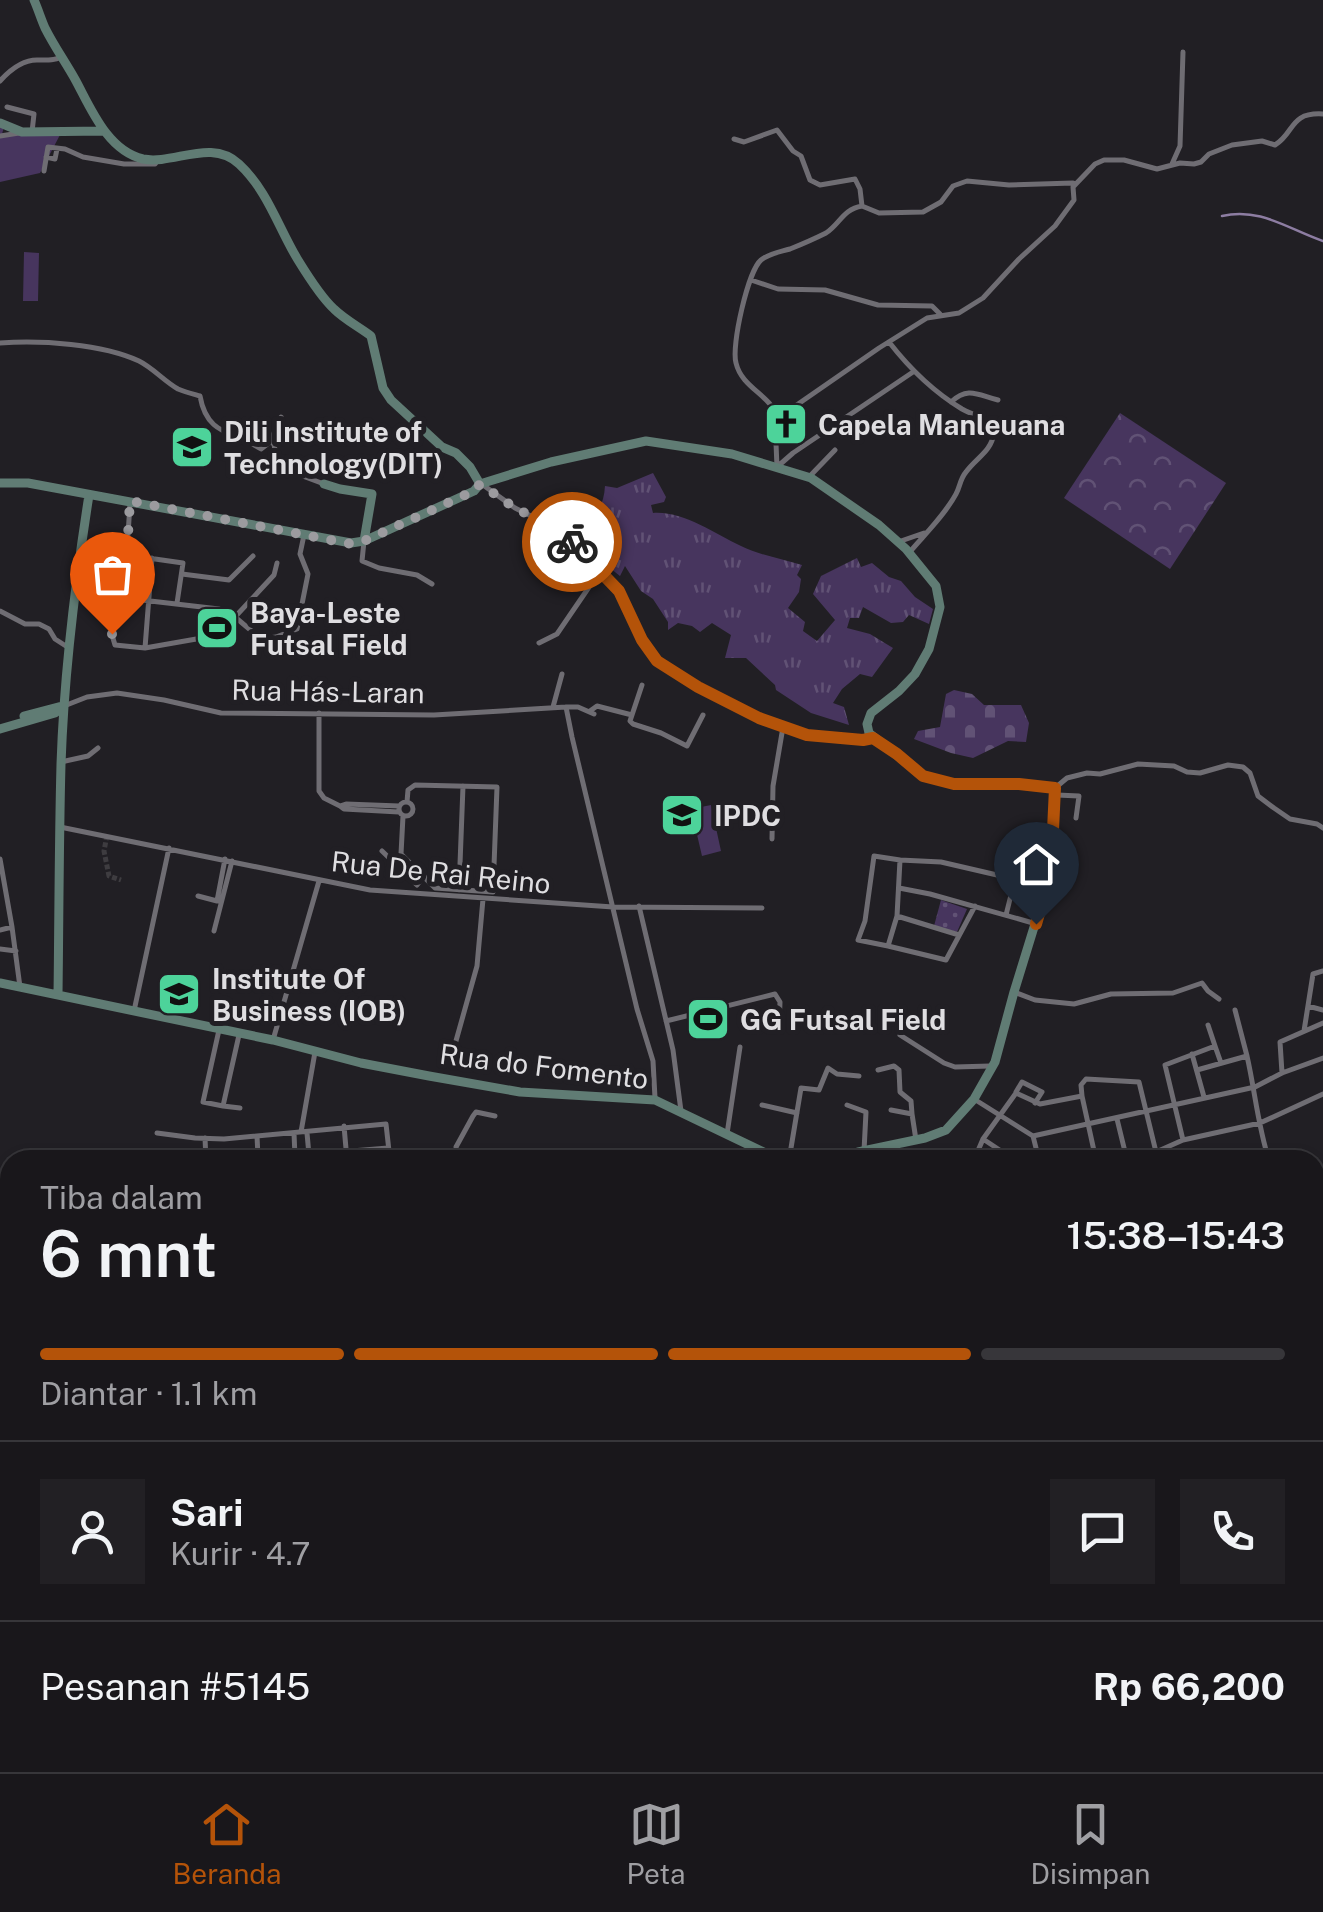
<!DOCTYPE html>
<html lang="id">
<head>
<meta charset="utf-8">
<style>
  body { margin:0; font-family:"Public Sans",sans-serif; background:#222024; color:#f1f3f6; height:100vh; display:flex; flex-direction:column; font-size:38px; white-space:nowrap }
  * { box-sizing:border-box; margin:0 }
  p { font-size:32px; color:#9f9fa3 }
  .icon { flex:none; width:55px; height:55px; fill:none; stroke:currentColor; stroke-width:2; stroke-linecap:round; stroke-linejoin:round }
  .map { position:relative; flex:1; overflow:hidden }
  .sheet { position:absolute; left:0px; top:1150px; width:1325px; height:622px; display:flex; flex-direction:column; background:#19171b; border-radius:30px 30px 0 0; box-shadow:0 2px 8px #0004,0 0 0 2px #37363a }
  .sheet>* { flex:none }
  .pin { position:absolute; display:grid; place-items:center; width:85px; height:85px; color:#fff; margin:-102px -42px; border-radius:50% 50% 50% 0; rotate:-45deg; box-shadow:0 0 10px #0007 }
  .pin .icon { rotate:45deg }
  .courier { position:absolute; display:grid; place-items:center; width:100px; height:100px; margin:-50px; border:8px solid #b45309; border-radius:50%; background:#fff; color:#222; box-shadow:0 2px 12px #0007 }
  .head em { font-style:normal; font-weight:600 }
  .head div { display:flex; flex-direction:column-reverse }
  .head { display:flex; align-items:center; justify-content:space-between; height:170px; padding:0 40px }
  h1 { font-size:65px; font-weight:600; line-height:75px }
  .bar { display:grid; grid-template-columns:repeat(4,1fr); gap:15px 10px; align-content:center; height:120px; padding:0 40px }
  .bar i { height:12px; border-radius:8px; background:#37363a }
  .bar .current { background:#b45309 }
  .bar p { grid-column:span 4 }
  .line { display:flex; align-items:center; gap:25px; padding:0 40px; border-top:2px solid #37363a }
  .line div { flex:1 }
  .round { display:grid; place-items:center; flex:none; width:105px; height:105px; border-radius:0px; background:#222024 }
  .menu { display:flex; justify-content:space-around; align-items:center; height:140px; border-top:2px solid #37363a; background:#19171b; font-size:28px; color:#9f9fa3 }
  .menu a { display:grid; justify-items:center; gap:5px }
  .menu .current { color:#b45309 }
  .map>svg:first-child { display:block }
</style>
</head>
<body>
<div class="map">
<svg width="1323" height="1772" viewBox="0 0 1323 1772">
  <defs>
    <pattern id="grass-tufts" width="24" height="20" patternUnits="userSpaceOnUse" patternTransform="scale(2.5)"><rect width="24" height="20" fill="#47355e"/><path d="M3 7l-1-3M5 7V3M7 7l1-3M15 17l-1-3M17 17v-4M19 17l1-3" fill="none" stroke="#615275"/></pattern>
    <pattern id="forest-crowns" width="20" height="18" patternUnits="userSpaceOnUse" patternTransform="scale(2.5)"><rect width="20" height="18" fill="#47355e"/><path d="M2 6a3 3 0 1 1 6 0M12 15a3 3 0 1 1 6 0" fill="none" stroke="#615275"/></pattern>
    <pattern id="cemetery-stones" width="16" height="16" patternUnits="userSpaceOnUse" patternTransform="scale(2.5)"><rect width="16" height="16" fill="#47355e"/><path d="M2 7V4a2 2 0 0 1 4 0v3zM10 15v-3a2 2 0 0 1 4 0v3z" fill="#615275"/></pattern>
    <pattern id="park-dots" width="8" height="8" patternUnits="userSpaceOnUse" patternTransform="scale(2.5)"><rect width="8" height="8" fill="#47355e"/><path d="M2 2h.1M6 6h.1" fill="none" stroke="#615275" stroke-width="1.8" stroke-linecap="round"/></pattern>
  </defs>
  <rect width="100%" height="100%" fill="#211f24"/>
  <path fill="url(#grass-tufts)" d="M653,473l13,24 -2,5 -13,3 2,8c31,-2 60,20 88,33 18,9 41,13 61,19l-5,10 4,4 -2,13 -11,16 17,14 -2,9 14,10 18,-21 -22,-26 8,-18 36,-18 4,9 11,-4 17,14 12,4 14,16 18,12 -4,15 -20,-9 -6,7 -12,1 -28,-16 -4,11h-9l-3,10 23,6 23,14 -21,29 -12,-3 -18,15 -9,14 11,4 5,18 -38,-12 -35,-23 -1,-5 -29,-27h-21l6,-23 -19,-12 -12,9 -8,-6 -14,-3 -10,7v-8l-15,-23 -12,-8 -16,-25 -5,10 -24,-19 5,-12 -12,-4 -4,-12c12,-13 19,-25 20,-43l12,2z"/>
  <path fill="url(#forest-crowns)" d="M1120,413l106,70 -56,86 -106,-71z"/>
  <path fill="url(#cemetery-stones)" d="M954,690l18,4 12,11h37l8,18 -3,19 -18,-1 -35,17 -22,-5 -37,-14 4,-8 22,-4 6,-33z"/>
  <path fill="url(#park-dots)" d="M941,900l26,9 -10,23 -23,-6z"/>
  <path fill="#47355e" d="M0,126l4,1 -2,7 59,-1 -21,40 -40,9z
    M24,252l15,1 -1,48h-15z
    M711,805l10,46 -19,5 -11,-47z"/>
  <g fill="none" stroke-linecap="round" stroke-linejoin="round">
    <path stroke="#8d7da2" stroke-width="2.5" d="M1222,216c38,-9 66,13 101,25"/>
    <path stroke="#6a5387" stroke-width="8" d="M1315,1325l8,-6"/>
    <path stroke="#3e3c40" stroke-width="5" stroke-dasharray="5 2.5" stroke-linecap="butt" d="M107,835l-3,16 5,25 12,4"/>
    <path stroke="#6f6d73" stroke-width="5" d="M0,81c9,-10 23,-21 37,-21 10,0 15,1 25,-3
      M7,107l27,7 -2,18
      M0,136l19,-3
      M734,139l10,3 33,-12 16,21 8,5 9,24 10,5 35,-6 5,10 2,17 17,7 44,-1 18,-10 12,-16 14,-5 42,4 64,-2
      M46,157l9,2 2,-10
      M1172,164l8,-18 3,-94
      M44,171l4,-24 17,2 18,8 41,7h31l2,-3
      M751,280l27,9 47,1 53,15 54,1 8,8
      M889,342c21,27 43,49 73,67 13,7 26,9 32,24 -3,19 -17,24 -28,39 -6,7 -6,15 -10,22 -12,22 -31,40 -47,59
      M0,343c41,-3 102,1 139,18 14,7 25,20 39,28 7,3 15,5 22,7 7,40 33,35 61,53l9,-7 11,-25
      M951,402c17,-16 27,-7 47,-2
      M778,417c-9,-23 -36,-29 -42,-54 -5,-17 12,-92 25,-103 9,-7 19,-8 29,-11 10,-4 26,-11 36,-16 14,-9 17,-24 36,-27
      M270,442l4,2 3,18 7,7 40,15
      M777,467l-2,-47 104,-72 48,-30 32,-5 24,-15 36,-39 36,-33 19,-26 -1,-13 22,-23 9,-4h20l33,9 23,-6 14,1 7,-2 8,-8 23,-9 30,-4 13,4c20,-12 14,-33 48,-31
      M777,467l16,-14 120,-81
      M809,477l26,-27
      M483,485l32,23 48,24 56,59 23,49 15,21 41,26 83,40 26,8 21,3h45
      M130,504l-2,31 -7,7 -9,93 3,10 30,3 57,-10 3,-4 2,-25
      M364,541l-2,20 17,7 38,7 15,9
      M898,542l26,-9
      M120,554l63,9 -6,40
      M182,574l47,6 24,-24
      M116,597l103,12 16,8 26,22 15,-2 21,-8 11,-55 -8,-20 4,-19
      M252,599l14,5
      M0,611l25,13h14l10,5 6,10 14,9
      M235,617l39,-42 3,-12
      M539,643l18,-9 43,-63
      M145,648l7,-90
      M642,685l-12,36 3,3 28,9 26,13 16,-31
      M64,706l23,-9 30,-4 47,7 57,13 213,2 132,-8h12l16,7
      M553,707l9,-33
      M566,707l6,30 65,272 16,52 2,37
      M590,711l7,-5 35,9
      M319,713v78l5,7 16,8
      M61,762l27,-6 10,-8
      M1055,788l12,-10 20,-5 13,1 38,-10 36,2 13,6 13,1 28,-8 15,2 7,6 8,23 16,12 16,11 27,5 6,4
      M1057,795l22,1 -3,22
      M399 809a7 7 0 1 1 14 0a7 7 0 1 1-14 0Z
      M399,806l-53,-2 -6,2 4,3 55,3
      M403,816l-2,38 34,34 58,4 4,-105 -82,-2 -7,5 -1,12
      M60,827l310,63 243,17 149,1
      M772,839l1,-53 10,-59
      M382,851l35,34 7,-9
      M0,859l12,68 8,60
      M899,888l31,6 103,29
      M459,890l4,-104
      M198,896l19,5 8,-42
      M639,906l34,144 8,61
      M975,906l-29,54 -58,-14 9,-30 3,-56 41,2 69,16 3,9 -7,28
      M897,916l62,19
      M0,930l12,-3
      M214,931l18,-70
      M888,946l-30,-6 7,-19 9,-65 26,4
      M0,949l16,2
      M1014,992l21,8 39,4 37,-10 62,-1 29,-10 6,8 11,8
      M1308,1006l15,4
      M1235,1010l12,46
      M134,1011l35,-163
      M666,1021l109,-27 5,8 -1,27
      M1208,1025l7,21
      M219,1030l-16,72 20,4 16,-71
      M1304,1031l9,-57 10,-3
      M900,1035l44,28 11,4 35,-1
      M273,1040l46,-159
      M454,1048l23,-82 6,-67
      M1192,1054l12,43
      M878,1070l16,-4 5,4 1,22 11,9 1,13
      M1197,1070l50,-14c8,35 11,71 22,104
      M1282,1073l-2,-31 43,-19
      M1016,1092l6,-10 20,10 -7,11
      M1082,1096l-1,-11 5,-6 53,3 17,70
      M974,1099l59,37 222,-49 27,-14 41,-15
      M762,1105l35,8
      M847,1105l19,7 -2,39
      M223,1106l17,2
      M891,1110l21,4 4,26
      M1117,1119l10,41
      M344,1126l3,34
      M301,1132l14,-80
      M157,1133l38,5 29,1 162,-15 4,36
      M294,1133l1,24
      M307,1133l2,22
      M727,1134l13,-87
      M257,1136l1,21
      M1033,1136l6,24
      M205,1138l1,22
      M1183,1140l-18,-75 50,-19 6,17
      M157,1155l31,5
      M242,1160l146,-12
      M467,1160l-9,-2 -2,-11 17,-31 3,-4 19,4
      M789,1160l12,-72 18,2 9,-22 9,6 22,2
      M974,1160l9,-21
      M1007,1160l-3,-7 -21,-14 33,-46 24,11 42,-8 14,64
      M1073,1160l22,-5
      M1138,1160l45,-20 77,-17 63,-29
      M0,1346l10,1
      M1315,1346l2,-9 6,-4
      M0,1379l10,2
      M0,1386l10,-4
      M0,1519l10,-2
      M10,1650l-8,3 8,47
      M19,1762l2,10
      M90,1762l1,10
      M376,1762l5,10
      M494,1762l2,10
      M364,1772l15,-5"/>
    <path stroke="#607c74" stroke-width="9" d="M34,0c4,9 7,19 11,28 9,18 21,35 31,53 15,28 32,70 67,78 31,6 68,-21 96,5 29,27 39,63 59,96 8,13 25,39 36,49 10,10 25,18 37,27l12,52 8,12 51,47 14,6 14,14 10,17
      M0,123l22,9 82,-1
      M0,483h28l323,60 13,-2 110,-50 6,-7 71,-22 95,-21 86,13 79,24 68,47 27,24 30,37 4,21 -11,42 -14,25 -16,17 -28,22 -4,11 2,9 54,43 31,8 65,1 36,3 -4,84 -37,120 -19,70 -21,37 -28,31 -21,8 -67,14 -24,8
      M324,484l16,5 32,5 -8,47
      M24,716l38,-10
      M0,729l55,-16 9,-7
      M0,983l273,57 88,23 68,13 91,16 135,8 125,60
      M58,995c1,-77 1,-154 3,-231 3,-90 14,-180 28,-269"/>
    <path stroke="#518c74" stroke-width="10" d="M0,1181h10
      M1315,1240l8,-1
      M0,1271l10,23
      M181,1762l1,10"/>
  </g>
  <g fill="none" stroke-linecap="round" stroke-linejoin="round">
    <path stroke="#9c9b9f" stroke-width="10" stroke-dasharray="0 18" d="M112,634l8,-92 8,-7 2,-34 221,43 13,-3 110,-50 6,-7 35,24 47,24 10,10"/>
    <path stroke="#b45309" stroke-width="12" d="M572,542l47,49 23,49 15,21 41,26 61,31 48,17 56,5 10,-2 24,16 26,22 31,8h65l36,4 -4,84 -15,52"/>
  </g>
  <defs>
    <g id="church-square" transform="scale(2.25)"><rect x="-9" y="-9" width="18" height="18" rx="4" fill="#4dd39a" stroke="#211f24"/><path d="M-1.2-6h2.4v3.5h3.3v2.4h-3.3V6h-2.4V-.1h-3.3v-2.4h3.3Z" fill="#111"/></g>
    <g id="university-square" transform="scale(2.25)"><rect x="-9" y="-9" width="18" height="18" rx="4" fill="#4dd39a" stroke="#211f24"/><path d="M0-5L7-2L0 1L-7-2ZM-4 1L0 2.5L4 1V4Q0 6-4 4Z" fill="#111"/></g>
    <g id="stadium-square" transform="scale(2.25)"><rect x="-9" y="-9" width="18" height="18" rx="4" fill="#4dd39a" stroke="#211f24"/><path d="M0-5a6.5 5 0 1 0 0 10a6.5 5 0 1 0 0-10ZM-3.5-1.8h7v3.6h-7Z" fill="#111"/></g>
  </defs>
  <g fill-rule="evenodd">
    <use href="#church-square" x="786" y="424"/>
    <use href="#university-square" x="192" y="447"/>
    <use href="#stadium-square" x="217" y="628"/>
    <use href="#university-square" x="682" y="815"/>
    <use href="#university-square" x="179" y="994"/>
    <use href="#stadium-square" x="708" y="1019"/>
  </g>
  <g text-anchor="middle" dominant-baseline="central" stroke-width="10" stroke-linejoin="round" paint-order="stroke">
    <g font-size="28" font-weight="bold" fill="#dfdee1" stroke="#211f24" text-anchor="start">
      <text x="818" y="424">Capela Manleuana</text>
      <text x="224" y="431">Dili Institute of<tspan x="224" dy="32">Technology(DIT)</tspan></text>
      <text x="250" y="612">Baya-Leste<tspan x="250" dy="32">Futsal Field</tspan></text>
      <text x="714" y="815">IPDC</text>
      <text x="212" y="978">Institute Of<tspan x="212" dy="32">Business (IOB)</tspan></text>
      <text x="740" y="1019">GG Futsal Field</text>
    </g>
    <g font-size="28" fill="#dfdee1" stroke="#211f24">
      <text transform="translate(328 691) rotate(1)">Rua Hás-Laran</text>
      <text transform="translate(441 872) rotate(6)">Rua De Rai Reino</text>
      <text transform="translate(544 1066) rotate(7)">Rua do Fomento</text>
    </g>
  </g>
</svg>
<div class="pin" style="left:112px;top:634px;background:#ea580c"><svg class="icon" aria-label="bag" viewBox="0 0 24 24"><path d="M5 8h14l-1 12H6zM9 8a3 3 0 0 1 6 0"/></svg></div>
<div class="pin" style="left:1036px;top:924px;background:#1f2937"><svg class="icon" aria-label="home" viewBox="0 0 24 24"><path d="M3 11l9-7 9 7M6 9v11h12V9"/></svg></div>
<div class="courier" style="left:572px;top:542px"><svg class="icon" aria-label="bike" viewBox="0 0 24 24"><circle cx="6" cy="16" r="4"/><circle cx="18" cy="16" r="4"/><path d="M6 16l4-8h5l3 8M10 8l3 8H6M13 5h3"/></svg></div>
<section class="sheet">
<div class="head"><div><h1>6 mnt</h1><p>Tiba dalam</p></div><em>15:38–15:43</em></div>
<div class="bar"><i class="current"></i><i class="current"></i><i class="current"></i><i></i><p>Diantar · 1.1 km</p></div>
<div class="line" style="height:180px"><a class="round"><svg class="icon" aria-label="person" viewBox="0 0 24 24"><circle cx="12" cy="8" r="4"/><path d="M4 21q1-7 8-7t8 7"/></svg></a><div><b>Sari</b><p>Kurir · 4.7</p></div><a class="round"><svg class="icon" aria-label="chat" viewBox="0 0 24 24"><path d="M4 5h16v11H9l-5 4z"/></svg></a><a class="round"><svg class="icon" aria-label="phone" viewBox="0 0 24 24"><path d="M5 4h4l2 5-3 2q2 4 5 5l2-3 5 2v4C11 20 4 13 5 4z"/></svg></a></div>
<div class="line" style="height:130px"><div>Pesanan #5145</div><b>Rp 66,200</b></div>
</section>
</div>
<nav class="menu">
<a class="current"><svg class="icon" aria-label="home" viewBox="0 0 24 24"><path d="M3 11l9-7 9 7M6 9v11h12V9"/></svg>Beranda</a>
<a><svg class="icon" aria-label="map" viewBox="0 0 24 24"><path d="M3 6l6-2 6 2 6-2v14l-6 2-6-2-6 2zM9 4v14M15 6v14"/></svg>Peta</a>
<a><svg class="icon" aria-label="saved" viewBox="0 0 24 24"><path d="M7 4h10v16l-5-4-5 4z"/></svg>Disimpan</a>
</nav>
</body>
</html>
